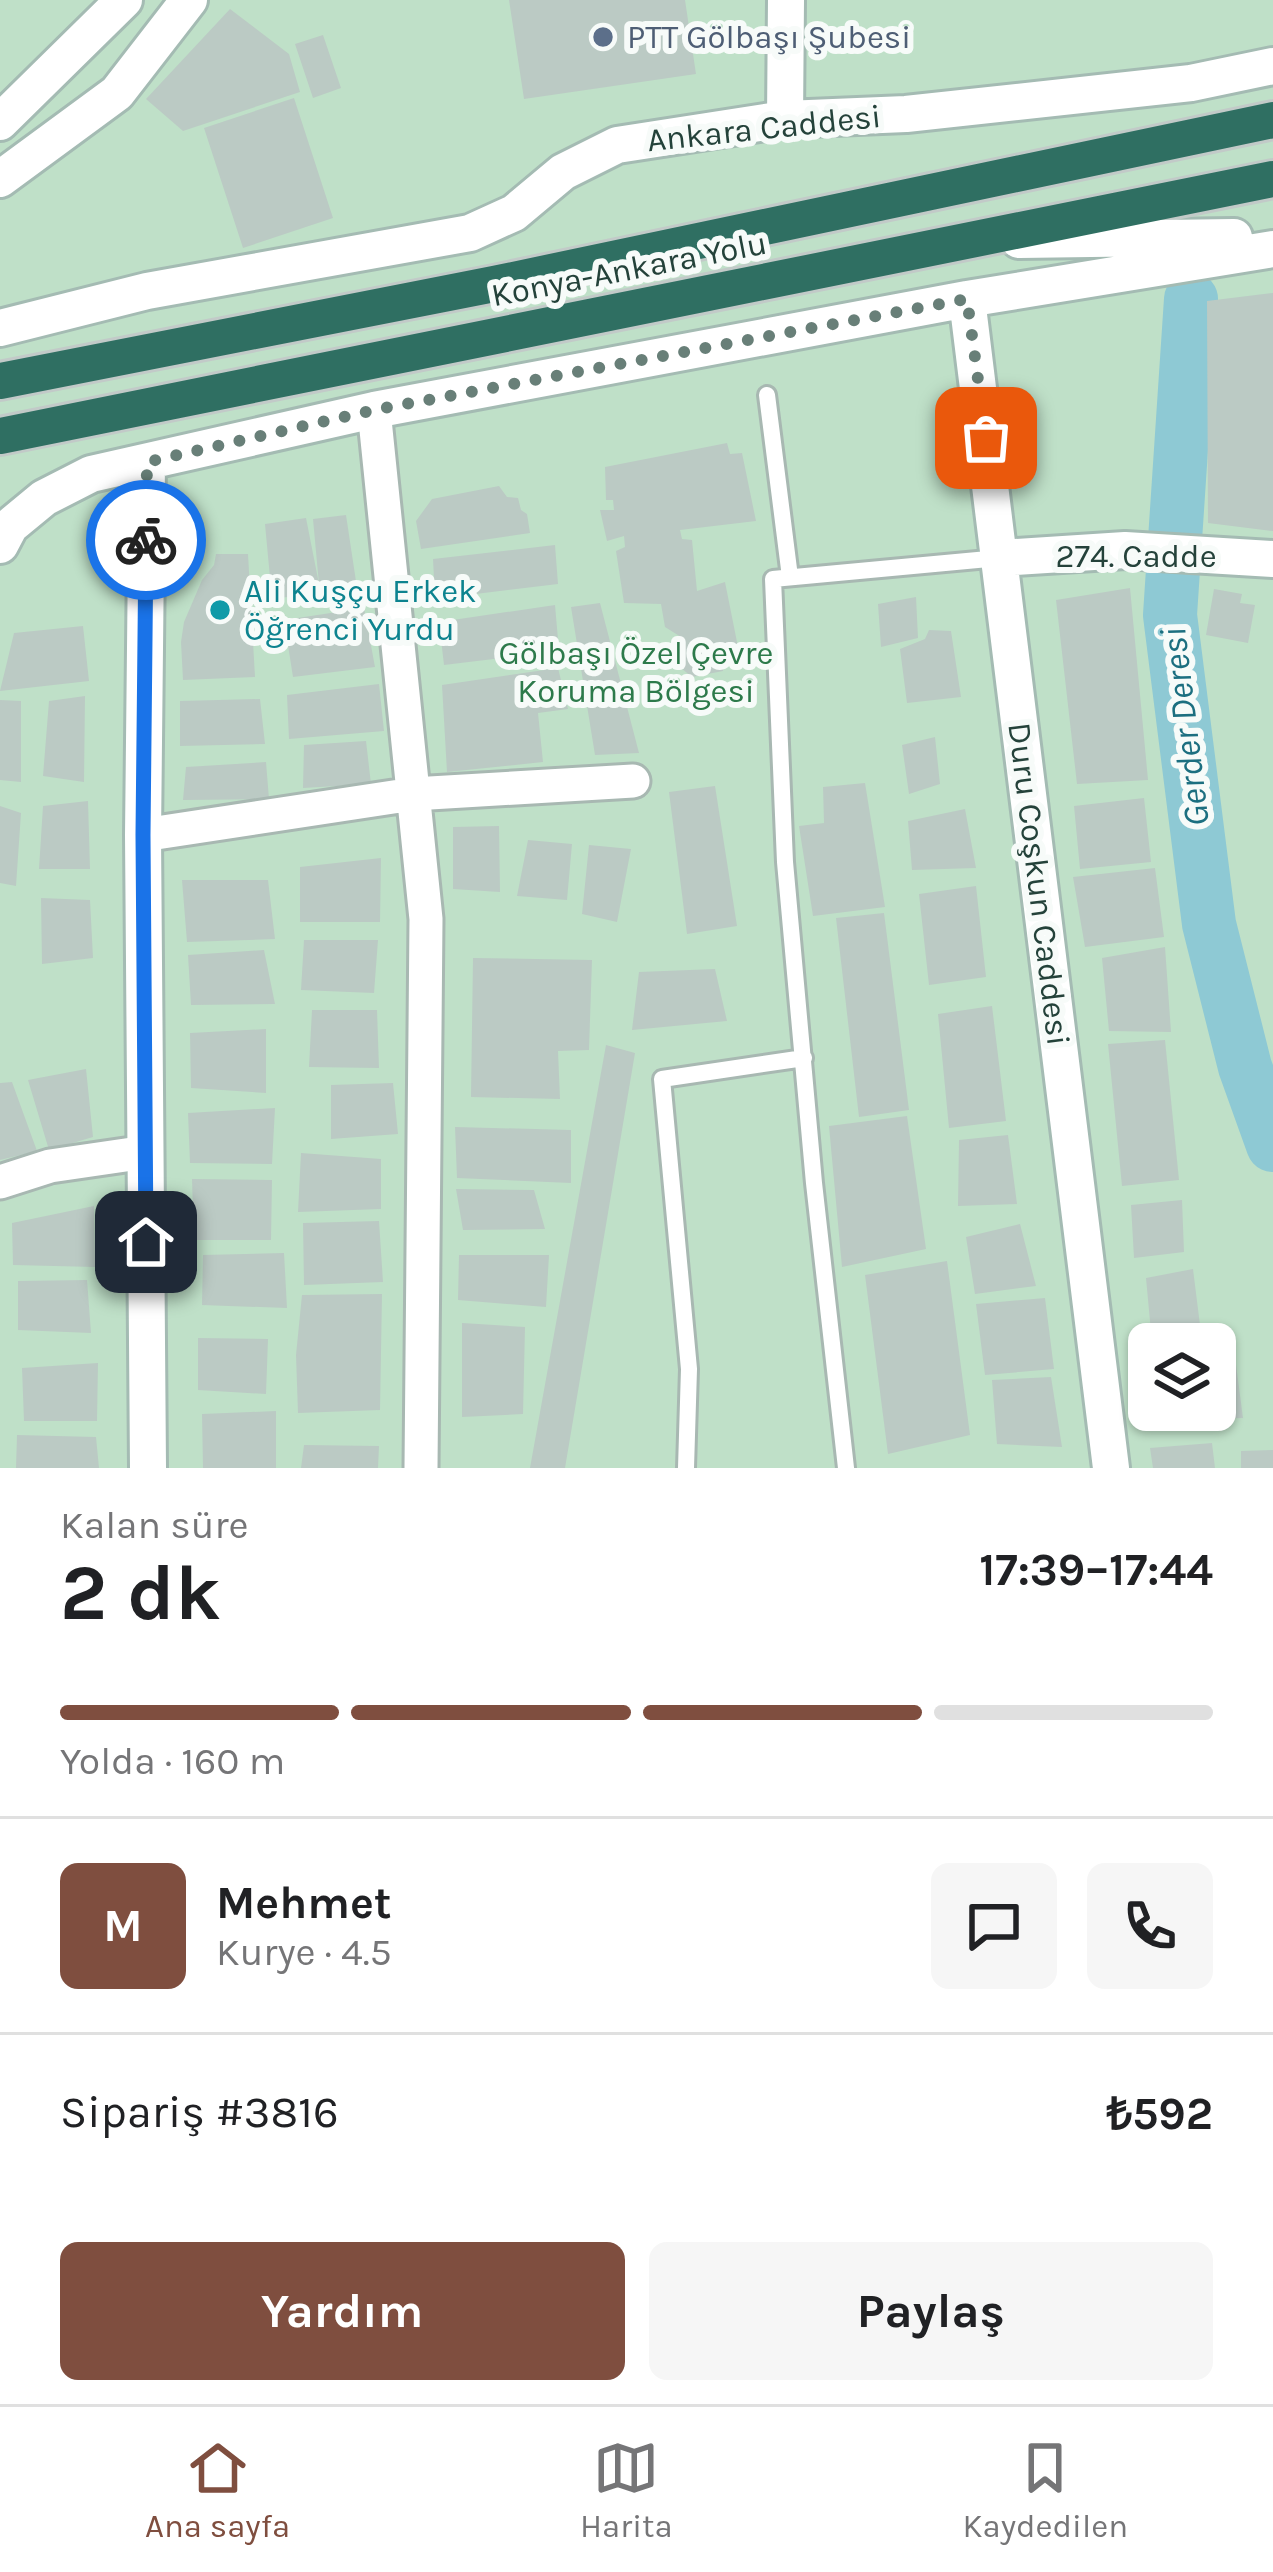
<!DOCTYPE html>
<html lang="tr">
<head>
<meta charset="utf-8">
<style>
  body { margin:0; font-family:Karla,sans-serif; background:#f6f6f6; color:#202124; height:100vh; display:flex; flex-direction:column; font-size:45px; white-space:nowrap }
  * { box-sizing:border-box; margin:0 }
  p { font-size:39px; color:#757577 }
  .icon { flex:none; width:66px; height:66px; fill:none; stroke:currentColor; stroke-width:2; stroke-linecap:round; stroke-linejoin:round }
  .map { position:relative; height:1468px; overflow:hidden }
  .drawer { display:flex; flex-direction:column; background:#fff; flex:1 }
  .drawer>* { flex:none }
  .controls { position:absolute; left:1128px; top:1323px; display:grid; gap:24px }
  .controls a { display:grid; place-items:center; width:108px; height:108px; border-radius:18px; background:#fff; box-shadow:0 3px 9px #0004; font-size:60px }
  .pin { position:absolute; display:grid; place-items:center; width:102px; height:102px; color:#fff; margin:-51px; border-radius:24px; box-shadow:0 6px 18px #0006 }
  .courier { position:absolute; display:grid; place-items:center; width:120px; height:120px; margin:-60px; border:9px solid #1a73e8; border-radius:50%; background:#fff; color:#222; box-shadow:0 3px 15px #0007 }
  .headline em { font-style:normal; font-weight:700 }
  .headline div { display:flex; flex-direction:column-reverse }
  .headline { display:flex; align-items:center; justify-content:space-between; height:204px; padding:0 60px }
  h1 { font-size:78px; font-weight:700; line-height:90px }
  .bar { display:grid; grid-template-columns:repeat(4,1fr); gap:18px 12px; align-content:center; height:144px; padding:0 60px }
  .bar i { height:15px; border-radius:9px; background:#e0e0e0 }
  .bar .active { background:#7f4e3f }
  .bar p { grid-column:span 4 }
  .line { display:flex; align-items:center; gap:30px; padding:0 60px; border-top:3px solid #e0e0e0 }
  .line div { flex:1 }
  .round { display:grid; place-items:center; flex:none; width:126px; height:126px; border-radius:18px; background:#f6f6f6 }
  .button { display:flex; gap:24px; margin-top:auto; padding:24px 60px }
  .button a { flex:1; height:138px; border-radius:18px; background:#7f4e3f; color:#fff; font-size:48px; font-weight:700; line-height:138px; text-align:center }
  .button a+a { background:#f6f6f6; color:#202124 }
  .tabs { display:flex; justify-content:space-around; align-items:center; height:168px; border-top:3px solid #e0e0e0; background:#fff; font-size:33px; color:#757577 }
  .tabs a { display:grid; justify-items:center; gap:6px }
  .tabs .active { color:#7f4e3f }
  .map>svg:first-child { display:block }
</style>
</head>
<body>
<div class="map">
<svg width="1273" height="1468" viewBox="0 0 1273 1468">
  <rect width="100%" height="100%" fill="#e6efeb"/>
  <path fill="#bfe0c8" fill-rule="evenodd" d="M0,0h1273v1468h-1273zM1149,1344h66v66h-66z"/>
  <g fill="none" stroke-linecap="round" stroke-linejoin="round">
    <path stroke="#8ec9d4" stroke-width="54" d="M1191,299l-21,316 39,309 36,143 28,78"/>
  </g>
  <path fill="#bbcac4" d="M509,0h176l11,74 -172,25z
    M230,9l59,45 11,38 -117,39 -37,-32z
    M323,35l18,53 -28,10 -18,-54z
    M294,98l39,120 -90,30 -39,-120z
    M1273,293v238l-65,-8 -1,-222z
    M727,443l3,11 12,-1 14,68 -76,9 2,9 10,1 5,51 28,-9 14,70 -13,1 -3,18 -31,6 -22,-18 9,-6 2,-16 -16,-10 -4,-23 -37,-1 -8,-52 9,-4 -1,-11 -17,5 -7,-31h14l-1,-10h-7l-1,-33z
    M499,486l8,11 11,1 3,12 6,4 3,19 -109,16 -5,-28 16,-22z
    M346,515l11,73 -85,11 -7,-75 41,-6 13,66 -6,-65z
    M555,545l3,39 -123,15 -2,-40z
    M216,554h32l7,123 -72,3 -2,-38 3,-20 18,-42 12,-15z
    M1130,588l18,192 -71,4 -21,-184z
    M1214,589l28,5 -2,9 15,2 -7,38 -42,-8z
    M916,597l2,41 -37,9 -3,-43z
    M600,603l39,150 -44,2 -24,-148z
    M555,605l4,46 -115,14 -5,-43z
    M364,608l11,59 -82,10 -9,-57z
    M83,626l6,55 -89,10 14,-58z
    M929,630l22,1 10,66 -54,6 -7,-54 25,-10z
    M558,668l10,41 -30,4 5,49 -96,10 -5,-87z
    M379,684l5,47 -95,8 -2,-44z
    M85,696l-1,86 -41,-6 6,-75z
    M260,699l5,45 -85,2v-45z
    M0,700l21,1v81l-21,-2z
    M935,737l5,47 -31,10 -7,-49z
    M366,741l5,43 -68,4 1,-43z
    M266,762l3,37 -86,1 3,-33z
    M865,783l20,124 -72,9 -14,-90 25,-3 -1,-36z
    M715,786l22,140 -50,8 -18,-142z
    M1144,798l7,64 -71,7 -6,-63z
    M88,801l2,68h-51l4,-63z
    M0,806l21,7 -5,73 -16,-3z
    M965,809l11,59 -64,2 -4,-49z
    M499,826l1,66 -47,-3v-62z
    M528,840l44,4 -5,56 -50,-4z
    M589,845l42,4 -14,73 -35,-8z
    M381,858l-1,64h-80v-55z
    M1155,868l9,69 -79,10 -12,-70z
    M182,880h86l7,59 -88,3z
    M976,886l10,91 -57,8 -10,-91z
    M41,898l49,2 3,58 -51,6z
    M884,913l25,197 -50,7 -23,-199z
    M304,940h74l-4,53 -73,-3z
    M1165,947l6,85 -62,-1 -7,-73z
    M264,950l11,54 -84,1 -3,-50z
    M473,958l119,2 -3,90 -31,1 2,48 -89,-2z
    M715,969l12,52 -95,9 7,-58z
    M992,1006l14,115 -57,7 -11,-114z
    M312,1010h65l2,58 -70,-1z
    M266,1029v64l-75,-5 -1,-55z
    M1165,1040l14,140 -57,6 -14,-142z
    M606,1045l29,8 -70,415h-35z
    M86,1069l7,68 -44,13 -21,-70z
    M12,1082l25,69 -37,9v-77z
    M393,1083l5,51 -67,5v-54z
    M275,1108l-3,56 -82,-1 -2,-50z
    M907,1116l19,133 -84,18 -13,-141z
    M455,1127l116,3v53l-114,-5z
    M1008,1135l9,69 -59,2 1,-66z
    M301,1153l80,6v50l-83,3z
    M192,1179l80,1 -1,60h-77z
    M456,1189l78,1 11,39 -82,1z
    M1182,1200l2,52 -50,6 -3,-53z
    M94,1206l1,61 -82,-2 -1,-42z
    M379,1221l4,61 -79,3 -1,-62z
    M1020,1224l16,62 -61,8 -9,-57z
    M284,1253l3,55 -85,-3 1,-50z
    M459,1255h90l-3,52 -88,-7z
    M947,1261l23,174 -82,19 -23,-179z
    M1193,1269l7,56 -49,7 -5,-54z
    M87,1280l4,53 -73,-3v-49z
    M382,1294l-2,116 -82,3 -2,-58 6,-60z
    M1045,1298l9,71 -69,6 -9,-71z
    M462,1323l63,4 -2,87 -61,3z
    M198,1338l70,1 -2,55 -68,-4z
    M1233,1342l10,76 -88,3 -1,-11h61v-66z
    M98,1363l-1,58h-73l-2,-53z
    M1051,1377l11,70 -65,-3 -5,-64z
    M276,1411v57h-73l-1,-54z
    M17,1435l79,2 3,31h-83z
    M1212,1443l3,25h-62l-3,-20z
    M304,1445l75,1 -1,22h-77z
    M1273,1450v18h-32v-17z"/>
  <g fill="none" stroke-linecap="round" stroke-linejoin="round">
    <g stroke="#a8b8b2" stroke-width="22">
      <path id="lane" d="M767,395l23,182
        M686,1468l3,-99 -27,-290 142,-21
        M846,1468l-32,-285 -29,-321 -12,-283 226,-21"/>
    </g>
    <g stroke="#a8b8b2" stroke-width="39">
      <path id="street" d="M374,410l52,509 -5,549
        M143,835l270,-41 220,-13
        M0,1182l50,-16 96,-14"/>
    </g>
    <g stroke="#a4bbb3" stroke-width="42">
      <path id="secondary" d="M785,119l1,-119
        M0,122l124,-122
        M0,179l117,-86 72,-93
        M1019,240l215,-3
        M967,299l144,1169
        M0,328l147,-37 323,-58 44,-20 49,-41 54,-27 168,-26 121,-5 285,-31 82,-17
        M147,462l-4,373 5,633
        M0,545l10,-19 34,-28 47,-24 283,-64 593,-111 306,-50
        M999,558l126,-8 148,9"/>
    </g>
    <g stroke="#c2cac8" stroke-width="42">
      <path id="highway" d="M0,381l494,-97 779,-164
        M0,436l1273,-257"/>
    </g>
    <use href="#lane" stroke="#fff" stroke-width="16"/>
    <use href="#street" stroke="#fff" stroke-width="33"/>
    <use href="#secondary" stroke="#fff" stroke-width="36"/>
    <use href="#highway" stroke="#2f6f62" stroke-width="36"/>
  </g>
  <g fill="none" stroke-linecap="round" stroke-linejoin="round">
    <path stroke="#687f78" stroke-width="12" stroke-dasharray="0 21.6" d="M146,540l1,-78 227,-52 593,-111 19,139"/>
    <path stroke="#1a73e8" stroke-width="15" d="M146,540l-3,295 3,407"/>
  </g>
  <circle fill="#5c6f8a" stroke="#f7fbf9" stroke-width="4.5" cx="603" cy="37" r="12"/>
  <circle fill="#0f9aa8" stroke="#f7fbf9" stroke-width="4.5" cx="220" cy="610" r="12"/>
  <g text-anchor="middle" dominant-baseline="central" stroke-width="12" stroke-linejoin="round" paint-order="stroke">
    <g font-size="33" fill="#4e5e75" stroke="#f7fbf9" text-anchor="start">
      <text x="627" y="37">PTT Gölbaşı Şubesi</text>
    </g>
    <g font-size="33" fill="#24423a" stroke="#f7fbf9">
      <text transform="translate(764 128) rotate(-6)">Ankara Caddesi</text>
      <text transform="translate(629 269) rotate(-11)">Konya-Ankara Yolu</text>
      <text x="1136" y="556">274. Cadde</text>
      <text transform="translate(1039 884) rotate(83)">Duru Coşkun Caddesi</text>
    </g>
    <g font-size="33" fill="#0d838f" stroke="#f7fbf9" text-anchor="start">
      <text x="244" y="591">Ali Kuşçu Erkek<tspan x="244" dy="38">Öğrenci Yurdu</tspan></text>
    </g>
    <g font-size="33" fill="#2d7a4b" stroke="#f7fbf9">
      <text x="636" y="653">Gölbaşı Özel Çevre<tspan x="636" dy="38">Koruma Bölgesi</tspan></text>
    </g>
    <g font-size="36" font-style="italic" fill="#1c6f80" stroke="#f7fbf9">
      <text transform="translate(1185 727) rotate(-97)">Gerder Deresi</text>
    </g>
  </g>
</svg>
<div class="controls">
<a><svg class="icon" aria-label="layers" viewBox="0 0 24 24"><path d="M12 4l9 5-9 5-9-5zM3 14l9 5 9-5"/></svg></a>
</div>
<div class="pin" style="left:986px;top:438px;background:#ea580c"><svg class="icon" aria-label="bag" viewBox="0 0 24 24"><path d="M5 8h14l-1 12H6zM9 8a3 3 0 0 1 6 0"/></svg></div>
<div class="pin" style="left:146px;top:1242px;background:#1f2937"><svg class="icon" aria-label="home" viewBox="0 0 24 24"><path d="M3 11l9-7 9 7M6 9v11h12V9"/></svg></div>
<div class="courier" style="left:146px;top:540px"><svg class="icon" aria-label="bike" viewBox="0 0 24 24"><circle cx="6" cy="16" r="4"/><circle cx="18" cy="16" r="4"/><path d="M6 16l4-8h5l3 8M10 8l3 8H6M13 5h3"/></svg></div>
</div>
<section class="drawer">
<div class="headline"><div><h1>2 dk</h1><p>Kalan süre</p></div><em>17:39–17:44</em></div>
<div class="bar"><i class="active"></i><i class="active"></i><i class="active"></i><i></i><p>Yolda · 160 m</p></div>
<div class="line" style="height:216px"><b class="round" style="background:#7f4e3f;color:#fff">M</b><div><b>Mehmet</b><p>Kurye · 4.5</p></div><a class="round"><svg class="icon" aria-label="chat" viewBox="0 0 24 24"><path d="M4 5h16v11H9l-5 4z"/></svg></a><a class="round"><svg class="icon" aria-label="phone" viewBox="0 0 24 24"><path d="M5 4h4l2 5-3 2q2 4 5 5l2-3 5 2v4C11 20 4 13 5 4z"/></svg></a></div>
<div class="line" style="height:156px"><div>Sipariş #3816</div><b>₺592</b></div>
<div class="button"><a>Yardım</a><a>Paylaş</a></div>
</section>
<nav class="tabs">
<a class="active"><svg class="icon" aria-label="home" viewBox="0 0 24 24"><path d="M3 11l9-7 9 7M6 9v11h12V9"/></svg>Ana sayfa</a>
<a><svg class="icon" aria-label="map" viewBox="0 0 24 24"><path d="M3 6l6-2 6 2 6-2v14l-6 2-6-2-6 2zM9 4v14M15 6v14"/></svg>Harita</a>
<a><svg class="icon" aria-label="saved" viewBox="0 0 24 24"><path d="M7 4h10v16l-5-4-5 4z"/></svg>Kaydedilen</a>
</nav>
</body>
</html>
